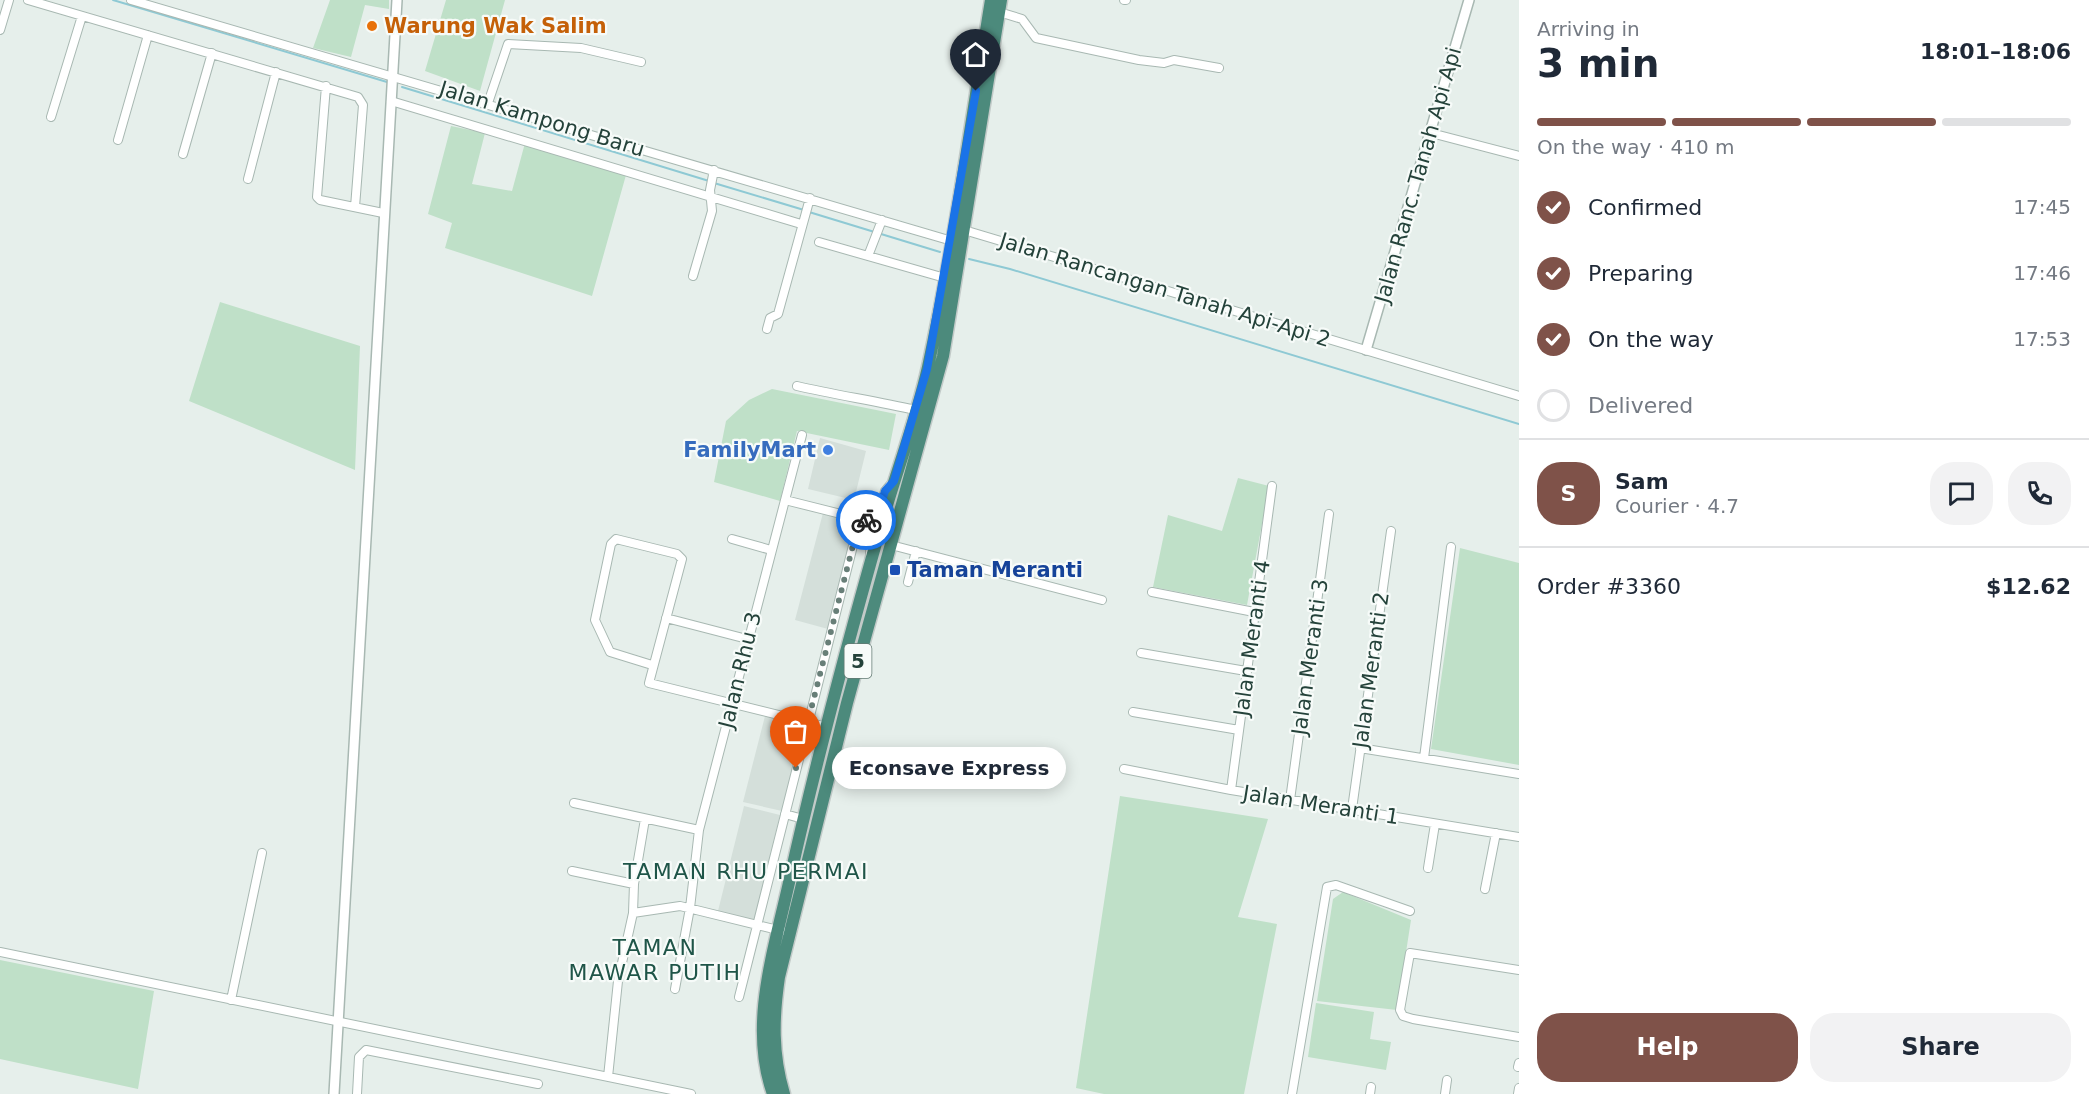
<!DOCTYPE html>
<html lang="en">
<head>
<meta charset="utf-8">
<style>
  body { margin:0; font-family:"DejaVu Sans",sans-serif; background:#f2f2f3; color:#1f2937; height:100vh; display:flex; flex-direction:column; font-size:22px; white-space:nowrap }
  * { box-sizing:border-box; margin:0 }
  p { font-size:20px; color:#747a83 }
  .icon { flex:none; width:33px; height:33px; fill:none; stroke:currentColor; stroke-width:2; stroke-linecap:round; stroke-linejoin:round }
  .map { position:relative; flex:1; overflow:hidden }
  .drawer { display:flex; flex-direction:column; background:#fff; width:570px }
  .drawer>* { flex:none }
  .pin { position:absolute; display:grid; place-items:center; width:51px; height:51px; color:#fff; margin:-62px -26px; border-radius:50% 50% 50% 0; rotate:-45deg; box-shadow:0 0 6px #0007 }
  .pin .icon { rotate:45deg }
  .courier { position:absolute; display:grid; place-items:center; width:60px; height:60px; margin:-30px; border:4px solid #1a73e8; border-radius:50%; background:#fff; color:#222; box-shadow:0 2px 8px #0007 }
  .bubble { position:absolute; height:42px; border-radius:21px; background:#fff; box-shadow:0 3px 15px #0003; font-size:20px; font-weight:700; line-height:42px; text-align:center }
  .headline em { font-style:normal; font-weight:700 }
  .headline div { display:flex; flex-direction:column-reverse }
  .headline { display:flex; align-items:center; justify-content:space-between; height:102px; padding:0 18px }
  h1 { font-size:39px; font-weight:700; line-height:45px }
  .bar { display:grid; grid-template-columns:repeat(4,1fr); gap:9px 6px; align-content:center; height:72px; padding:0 18px }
  .bar i { height:8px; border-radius:4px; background:#e0e1e3 }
  .bar .current { background:#7f5249 }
  .bar p { grid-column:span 4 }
  .line { display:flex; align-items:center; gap:15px; padding:0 18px; border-top:2px solid #e0e1e3 }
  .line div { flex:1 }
  .round { display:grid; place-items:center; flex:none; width:63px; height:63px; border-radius:24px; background:#f2f2f3 }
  ol { padding:0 18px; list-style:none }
  li { display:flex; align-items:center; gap:18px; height:66px }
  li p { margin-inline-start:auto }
  li .icon { padding:6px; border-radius:50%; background:#7f5249; color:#fff; stroke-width:4 }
  li:last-child { color:#747a83 }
  li i { width:33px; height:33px; border:3px solid #e0e1e3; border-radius:50% }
  .primary-button { display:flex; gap:12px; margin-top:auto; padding:12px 18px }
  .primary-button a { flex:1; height:69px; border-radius:24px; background:#7f5249; color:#fff; font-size:24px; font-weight:700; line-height:69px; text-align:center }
  .primary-button a+a { background:#f2f2f3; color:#1f2937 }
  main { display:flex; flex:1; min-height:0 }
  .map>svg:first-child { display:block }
</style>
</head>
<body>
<main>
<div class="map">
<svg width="1519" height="1094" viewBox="0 0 1519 1094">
  <rect width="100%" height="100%" fill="#e6efeb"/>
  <path fill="#d4dfda" d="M820,438l46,13 -12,49 -46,-11z
    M823,513l33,7 -28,109 -33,-9z
    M765,716l38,9 -21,86 -39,-9z
    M744,806l36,9 -26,105 -36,-9z"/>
  <path fill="#bfe0c8" d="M330,0h59v9l-24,-4 -14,52 -38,-9z
    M446,0h59l-25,91 -55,-20z
    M451,126l34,7 -13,51 40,7 13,-48 101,32 -34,121 -147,-48 7,-25 -24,-9z
    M220,302l140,44 -5,124 -166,-69z
    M772,389l124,25 -7,36 -92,-19 -17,70 -66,-19 12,-61 23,-21z
    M1238,478l31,8 -22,119 -94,-18 15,-72 54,16z
    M1460,548l59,15v202l-88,-16z
    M1120,796l148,23 -30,98 39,7 -33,170h-140l-28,-6z
    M1343,892l68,28 -14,90 -80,-9 16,-102z
    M0,960l154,31 -16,98 -138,-30z
    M1316,1003l58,9 -4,27 21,3 -5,28 -78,-13z"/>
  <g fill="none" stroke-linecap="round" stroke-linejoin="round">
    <path stroke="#8ec9d4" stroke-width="2" d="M113,0l274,82
      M402,87l307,94
      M714,183l90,27
      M809,212l131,40
      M969,259l41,10 509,155"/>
    <g stroke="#a8b8b2" stroke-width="10">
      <path id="minor" d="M28,0l330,97 5,8 -8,102
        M131,0l821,241
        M1124,0h2
        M999,12l23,7 14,19 103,22 25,3 10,-3 45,8
        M0,30l9,-30
        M326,86l-9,111 3,3 63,13
        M391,101l410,123
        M488,103l20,-59 73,4 60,14
        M51,117l31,-101
        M1431,133l88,23
        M118,140l30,-105
        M183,154l29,-101
        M248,179l28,-107
        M964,230l555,166
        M819,242l126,36
        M868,256l14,-36
        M693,276l19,-65 -2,-21 4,-20
        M767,329l3,-11 8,-4 32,-116
        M797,386c39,9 79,15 118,24
        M785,500l80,20 7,10 -2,24
        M865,520l13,-7 7,-22 5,-6
        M732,539l39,11
        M891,545l211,55
        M908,582l8,-31
        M1152,592l102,20
        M666,618l81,21
        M1141,653l105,18
        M652,665l-42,-13 -15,-32 16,-76 5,-5 61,15 5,5 -33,124 178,44
        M1133,712l106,18
        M1360,748l159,26
        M1424,758l27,-211
        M1124,769l107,21 288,47
        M1231,790l41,-304
        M1290,800l39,-286
        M574,803l125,27
        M1352,809l39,-278
        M785,814l18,5
        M1428,868l7,-44
        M572,871l62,13 11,-65
        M1485,889l11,-56
        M633,913l47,-7 102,25
        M0,952l691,142
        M1519,970l-109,-17 -10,57 3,6 10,3 106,18
        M675,989l15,-81 9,-78 103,-395
        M739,997l121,-479
        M231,1000l31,-147
        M1518,1067l1,-4
        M608,1077l10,-96 15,-68 1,-29
        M357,1094l2,-37 7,-7 172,34
        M1292,1094l35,-207 9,-2 74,26
        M1370,1094l1,-7
        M1445,1094l2,-14
        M1518,1094l1,-6"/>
    </g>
    <g stroke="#a8b8b2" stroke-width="12">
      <path id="tertiary" d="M1366,350l103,-350
        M334,1094l63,-1094"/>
    </g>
    <g stroke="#c2cac8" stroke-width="15">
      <path id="trunk" d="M773,1094c-25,-70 2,-146 17,-216 26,-117 57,-233 90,-349 15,-54 36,-108 48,-162 26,-121 43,-245 63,-367
        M784,1094c-12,-40 -11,-76 -5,-117l68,-274 96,-347 58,-356"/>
    </g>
    <use href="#minor" stroke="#fff" stroke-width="8"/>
    <use href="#tertiary" stroke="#fff" stroke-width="9"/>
    <use href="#trunk" stroke="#4c8a7c" stroke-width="12"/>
  </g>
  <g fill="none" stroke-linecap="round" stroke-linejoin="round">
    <path stroke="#687f78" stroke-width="6" stroke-dasharray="0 10.8" d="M796,768l64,-250 6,2"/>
    <path stroke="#1a73e8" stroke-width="8" d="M866,520l12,-7 7,-22 9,-10 33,-112 49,-278"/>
  </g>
  <circle fill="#e8710a" stroke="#f7fbf9" stroke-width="2" cx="372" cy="26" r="6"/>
  <circle fill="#3f7fe0" stroke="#f7fbf9" stroke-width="2" cx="828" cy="450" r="6"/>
  <rect fill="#1a4fb4" stroke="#f7fbf9" stroke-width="2" x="889" y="564" width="12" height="12" rx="3"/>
  <g text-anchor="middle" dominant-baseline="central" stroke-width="4.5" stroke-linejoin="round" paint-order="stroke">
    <rect fill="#f7fbf9" stroke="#637a73" stroke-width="1.5" x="844.5" y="644" width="27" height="34" rx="4.5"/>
    <g font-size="20" font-weight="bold" fill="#24423a">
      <text x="858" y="661">5</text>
    </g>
    <g font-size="21" font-weight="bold" fill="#c56008" stroke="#f7fbf9" text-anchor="start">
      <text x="384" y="26">Warung Wak Salim</text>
    </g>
    <g font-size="21" fill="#24423a" stroke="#f7fbf9">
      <text transform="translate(542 119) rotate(17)">Jalan Kampong Baru</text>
      <text transform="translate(1418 175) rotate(-74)">Jalan Ranc. Tanah Api Api</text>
      <text transform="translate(1165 290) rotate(17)">Jalan Rancangan Tanah Api-Api 2</text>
      <text transform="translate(1252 638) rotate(-82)">Jalan Meranti 4</text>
      <text transform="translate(1310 657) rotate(-82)">Jalan Meranti 3</text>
      <text transform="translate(740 670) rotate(-76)">Jalan Rhu 3</text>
      <text transform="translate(1371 670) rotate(-82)">Jalan Meranti 2</text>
      <text transform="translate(1321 805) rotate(9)">Jalan Meranti 1</text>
    </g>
    <g font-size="21" font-weight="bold" fill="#366cbe" stroke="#f7fbf9" text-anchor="end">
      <text x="816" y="450">FamilyMart</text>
    </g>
    <g font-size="21" font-weight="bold" fill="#164399" stroke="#f7fbf9" text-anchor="start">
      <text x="907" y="570">Taman Meranti</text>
    </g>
    <g font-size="22" letter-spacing="1.5" fill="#1f5548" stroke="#f7fbf9">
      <text x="746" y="871">TAMAN RHU PERMAI</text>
      <text x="655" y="947">TAMAN<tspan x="655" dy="25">MAWAR PUTIH</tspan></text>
    </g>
  </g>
</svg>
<div class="pin" style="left:796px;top:768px;background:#ea580c"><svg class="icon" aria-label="bag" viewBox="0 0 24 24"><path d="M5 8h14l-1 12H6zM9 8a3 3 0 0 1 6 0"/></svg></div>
<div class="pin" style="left:976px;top:91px;background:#1f2937"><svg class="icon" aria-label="home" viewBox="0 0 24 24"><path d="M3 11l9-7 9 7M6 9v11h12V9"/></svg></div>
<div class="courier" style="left:866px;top:520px"><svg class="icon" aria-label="bike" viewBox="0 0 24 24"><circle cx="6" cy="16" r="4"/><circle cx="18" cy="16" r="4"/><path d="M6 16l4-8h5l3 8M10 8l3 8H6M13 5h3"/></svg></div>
<div class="bubble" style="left:832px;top:747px;width:234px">Econsave Express</div>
</div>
<section class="drawer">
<div class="headline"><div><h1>3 min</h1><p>Arriving in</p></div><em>18:01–18:06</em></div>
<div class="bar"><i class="current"></i><i class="current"></i><i class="current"></i><i></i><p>On the way · 410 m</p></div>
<ol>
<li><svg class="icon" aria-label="check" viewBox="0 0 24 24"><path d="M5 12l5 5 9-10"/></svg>Confirmed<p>17:45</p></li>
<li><svg class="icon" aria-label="check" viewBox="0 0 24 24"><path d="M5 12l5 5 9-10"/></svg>Preparing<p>17:46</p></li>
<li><svg class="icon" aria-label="check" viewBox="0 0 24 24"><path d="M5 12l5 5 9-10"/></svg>On the way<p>17:53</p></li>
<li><i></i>Delivered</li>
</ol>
<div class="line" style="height:108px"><b class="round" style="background:#7f5249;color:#fff">S</b><div><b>Sam</b><p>Courier · 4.7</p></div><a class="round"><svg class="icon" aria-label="chat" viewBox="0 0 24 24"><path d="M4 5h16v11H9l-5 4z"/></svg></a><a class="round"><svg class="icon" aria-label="phone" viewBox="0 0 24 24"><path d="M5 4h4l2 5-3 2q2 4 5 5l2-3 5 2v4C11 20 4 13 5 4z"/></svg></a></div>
<div class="line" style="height:78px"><div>Order #3360</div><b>$12.62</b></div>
<div class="primary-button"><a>Help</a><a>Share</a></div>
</section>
</main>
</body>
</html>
